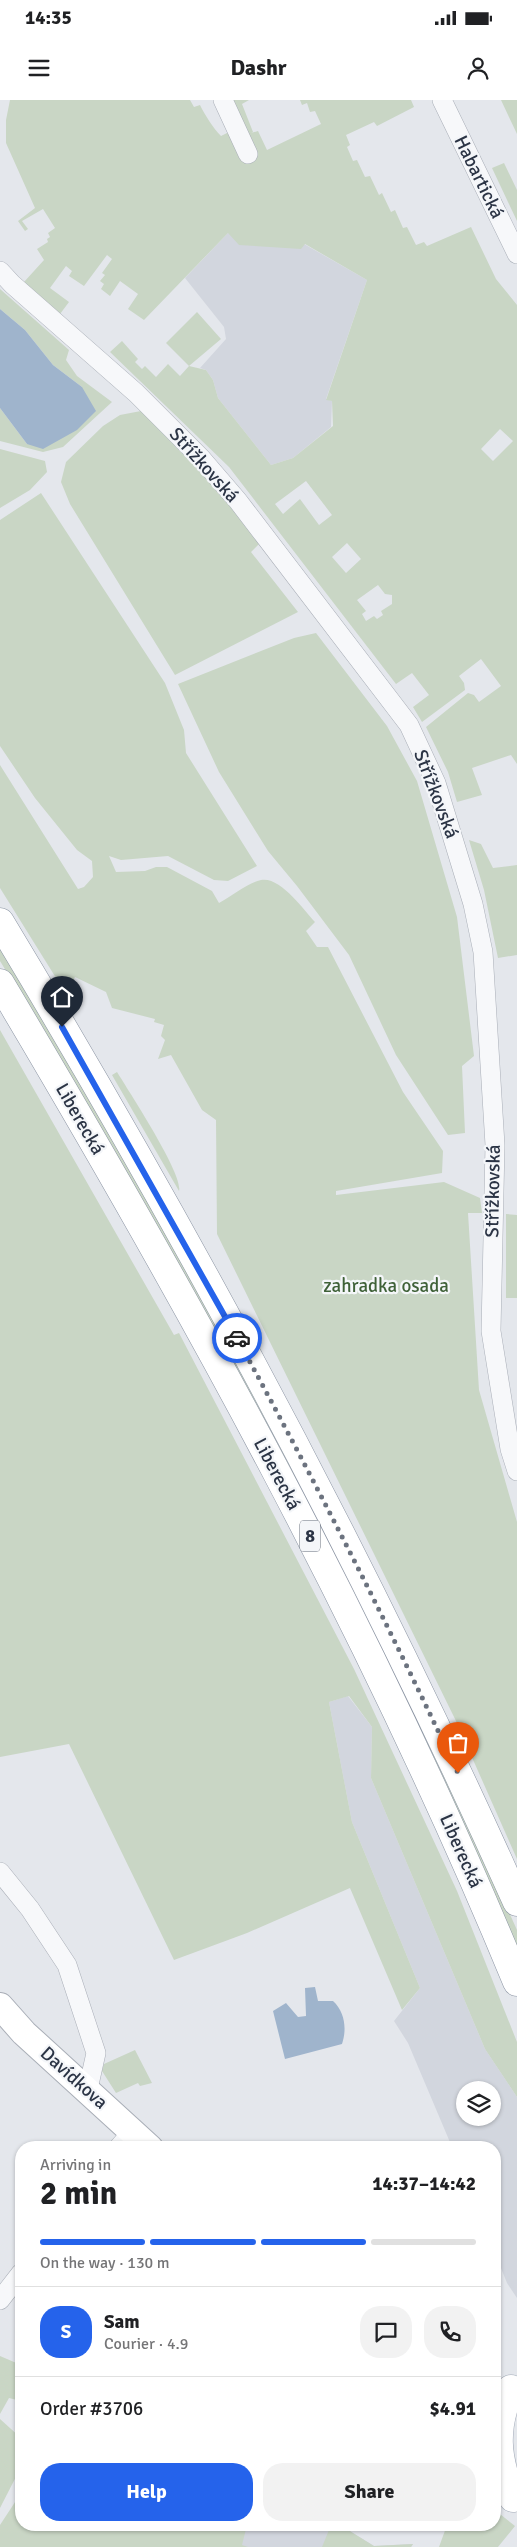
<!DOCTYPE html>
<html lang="en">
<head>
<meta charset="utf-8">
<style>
  body { margin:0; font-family:Signika,sans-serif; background:#f2f2f2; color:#202124; height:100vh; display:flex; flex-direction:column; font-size:19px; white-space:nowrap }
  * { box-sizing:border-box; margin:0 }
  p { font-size:16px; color:#757577 }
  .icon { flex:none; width:28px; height:28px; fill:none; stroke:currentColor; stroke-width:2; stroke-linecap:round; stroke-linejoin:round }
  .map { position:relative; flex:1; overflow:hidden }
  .details { position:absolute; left:15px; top:2041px; width:486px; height:390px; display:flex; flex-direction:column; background:#fff; border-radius:20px; box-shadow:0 1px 4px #0004 }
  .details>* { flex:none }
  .buttons { position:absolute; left:456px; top:1981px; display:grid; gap:10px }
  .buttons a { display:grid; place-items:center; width:45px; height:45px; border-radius:50%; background:#fff; box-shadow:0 1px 4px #0004; font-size:25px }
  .pin { position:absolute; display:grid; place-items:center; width:42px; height:42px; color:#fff; margin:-51px -21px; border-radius:50% 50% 50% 0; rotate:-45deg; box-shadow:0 0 5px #0007 }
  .pin .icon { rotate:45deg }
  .courier { position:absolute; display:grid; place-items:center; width:50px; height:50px; margin:-25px; border:4px solid #2563eb; border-radius:50%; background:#fff; color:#222; box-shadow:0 1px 6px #0007 }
  .head em { font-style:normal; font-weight:800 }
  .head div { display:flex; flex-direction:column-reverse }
  .head { display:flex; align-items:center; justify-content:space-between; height:85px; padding:0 25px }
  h1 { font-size:32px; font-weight:800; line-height:38px }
  .bar { display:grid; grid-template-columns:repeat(4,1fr); gap:8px 5px; align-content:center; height:60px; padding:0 25px }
  .bar i { height:6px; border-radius:4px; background:#e0e0e0 }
  .bar .on { background:#2563eb }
  .bar p { grid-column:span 4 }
  .line { display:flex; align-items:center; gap:12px; padding:0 25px; border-top:1px solid #e0e0e0 }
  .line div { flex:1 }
  .round { display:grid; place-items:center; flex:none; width:52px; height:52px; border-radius:20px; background:#f2f2f2 }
  .primary-button { display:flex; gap:10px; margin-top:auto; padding:10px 25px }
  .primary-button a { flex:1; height:58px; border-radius:20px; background:#2563eb; color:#fff; font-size:20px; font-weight:800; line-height:58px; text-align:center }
  .primary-button a+a { background:#f2f2f2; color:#202124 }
  .status { display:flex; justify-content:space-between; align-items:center; height:35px; padding:0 25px; background:#fff; direction:ltr }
  .status svg { height:14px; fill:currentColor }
  header { display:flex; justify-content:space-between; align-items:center; height:65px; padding:0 25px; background:#fff; font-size:22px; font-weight:800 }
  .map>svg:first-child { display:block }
</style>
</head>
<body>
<div class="status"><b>14:35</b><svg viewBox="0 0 49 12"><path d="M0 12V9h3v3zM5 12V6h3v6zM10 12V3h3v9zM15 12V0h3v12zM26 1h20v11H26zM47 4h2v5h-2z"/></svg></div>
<header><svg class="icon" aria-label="menu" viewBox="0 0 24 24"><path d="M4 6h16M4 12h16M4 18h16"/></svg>Dashr<svg class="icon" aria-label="person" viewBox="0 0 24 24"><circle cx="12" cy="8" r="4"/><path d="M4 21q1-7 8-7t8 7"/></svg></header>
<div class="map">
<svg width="517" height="2447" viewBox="0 0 517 2447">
  <rect width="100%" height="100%" fill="#e4e7ec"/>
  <path fill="#d2d6de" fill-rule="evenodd" d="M228,133l76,11 63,36 -41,119 6,2 -1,26 -38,31 -22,7 -53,-67 -5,-18 -7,-10 -6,-2 26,-29 -2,-12 -39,-49z
    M348,1596l24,31 -1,51 114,271 32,48v201l-10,-15 -12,-30v-105l-43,-1 -44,-104 -14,-22 26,-33 -68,-166 -23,-120zM465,1990h27v28h-27z
    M133,2425h207l34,21 39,-2 -2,3h-289z"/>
  <path fill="#c9d6c5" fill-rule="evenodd" d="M10,0h180l4,7 6,-2c5,10 13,23 21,31l6,-3 6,5 -2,-38h18l-7,4 11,28 -2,1 7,-2 9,19 54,-26 -6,-13 -5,1 -3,-9 -5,2 -2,-5h111l3,7 -37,19 -3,-4 -28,13 4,10 -3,2 6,14 4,-1 8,17 5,-1 9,19 3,-2 9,19 4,-2 8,18 4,-1 9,18 8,-3 3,4 44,-19 25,52 21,26v459l-6,-9 -39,13 10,27 -25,7 -9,-30 -22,-45 42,-34 6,2 5,7 22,-16 -20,-27 -22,17 5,7 1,7 -43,32 -9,-15 16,-12 -17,-22 -16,11 -167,-217 -119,-115 12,-11 16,18 -3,3 7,7 3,-3 11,11 12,-13 12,12 9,-10 -23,-23 31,-31 24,27 -32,27 17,4 7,10 5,18 53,67 22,-7 40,-32 -1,-25 -6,-1 41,-120 -62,-36 -4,5 -62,-4 -11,-12 -84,87 -16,-11 10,-15 -18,-13 -10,15 -9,-7 3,-5 -4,-3 5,-6 -3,-2 10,-14 -5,-4 -23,31 -15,-10 3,-5 -6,-5 -16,22 19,14 -9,12 -36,-32 20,-22 -7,-11 11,-7 -1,-3 3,-2 -2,-4 7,-5 -12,-19 -21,12 6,8 -3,2 -7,-10 17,-13 -29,-65v-23zM500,329l13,12 -20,20 -12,-12zM306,381l26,34 -13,10 -19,-26 -17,15 -8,-10zM347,443l14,16 -15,14 -14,-16zM378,485l7,9 7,1v9l-11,7 2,4 -6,4 -3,-3 -8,5 -4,-7 4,-3 -9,-11z
    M501,0h16v34z
    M504,63l13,27v31l-25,-53z
    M0,189l69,61 -3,10 11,16 35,26 -49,45 -20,5 -43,-11v-33l27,36 55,-57 -29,-22 -28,-35 -25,-21z
    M141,311l77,79 42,53 -9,9 47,60 -123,63 -105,-171 -9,-22 5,-20 37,-36 17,-11z
    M0,349l45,12 2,11 -17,18 -30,18z
    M41,393l124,190 19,47 2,23 71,113 -29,15 -14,-1 -46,-24 -47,4 -12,-4 7,16 29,-1 11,-4h11l45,24 7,12c13,-7 28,-20 42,-23 19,-4 43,30 54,42l-9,9 11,16h11l75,145 40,59 -1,22 -106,18v4l108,-13 36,16 2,15h-14l11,177 38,132v337l-62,-140 -238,-485 -1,-114 -14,-10 -31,-55 -13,4 7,-19 -4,-4 3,-11 -10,-3 1,-3 -43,-11 -6,-16 -31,-15 -9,17 -66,-106v-123l78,124 6,-2 9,-10 -1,-16 -15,-11 -42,-52 -35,-52v-226z
    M316,533l71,93 30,55 40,136 17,139 -12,10 3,67 -17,2 -52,-80 -47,-100 -52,-69 -29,-35 -49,-79 -41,-88 116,-46z
    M469,740l12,4 12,24 24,-3v90l-19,3 -14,-68z
    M0,847l80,132 237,429 165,344 35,78v20l-484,-935 -33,-54z
    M0,930l174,305 5,-2 175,336 103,222 60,151v55l-32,-48 -114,-271 1,-51 -23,-31 -20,6 23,120 68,166 -18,22 -52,-122 -103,45 -73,27 -105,-216 -69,13z
    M117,972c11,18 67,103 62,119l-67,-116z
    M506,1114l11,1v83h-11z
    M135,1950l17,33 -12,3 -2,-3 -22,10 -14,-22 2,-7z
    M0,2256l21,9v36l-12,-3 -9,16z
    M0,2319l21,19v29l-21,41z
    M21,2393v32h226l-5,20 6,2h-248v-22z
    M495,2410l20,16 -17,21h-59l8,-22h48z
    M331,2425h9l34,21 39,-2 -2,3h-89z"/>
  <path fill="#9fb4cc" d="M0,209l25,21 28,35 29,22 14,24 -19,19 -34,19 -16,-5 -27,-36z
    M315,1887l3,14h15c12,11 14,28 9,43l-57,15 -12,-48 13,-8 12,14 8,-1 -1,-28z"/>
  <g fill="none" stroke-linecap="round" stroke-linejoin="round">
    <g stroke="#a9aeb7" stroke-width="20">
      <path id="street" d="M223,0l25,54
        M442,0l75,154
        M0,171l12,13 124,109 65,65 37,43 171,224 27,58 37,121 10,48 12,193 -4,186 19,118 7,22
        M0,1772l30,37 37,56 29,88 -8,36
        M118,2048l15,-17
        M0,2200l21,-27"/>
    </g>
    <g stroke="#a9aeb7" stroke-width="28">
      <path id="secondary" d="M0,1906l24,27 126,115"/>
    </g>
    <g stroke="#a3abb8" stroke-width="29">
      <path id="primary" d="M511,2289c-18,38 -15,71 2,109"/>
    </g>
    <g stroke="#8b94a3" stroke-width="29">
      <path id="highway" d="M0,822c191,316 366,643 517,980
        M0,883c192,322 374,652 517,999"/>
    </g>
    <use href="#street" stroke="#f7f8fa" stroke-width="19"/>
    <use href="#secondary" stroke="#fff" stroke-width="26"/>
    <use href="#primary" stroke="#fff" stroke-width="28"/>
    <use href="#highway" stroke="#fff" stroke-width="28"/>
  </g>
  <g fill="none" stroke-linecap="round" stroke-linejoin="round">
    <path stroke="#6c737f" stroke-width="5" stroke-dasharray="0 9" d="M237,1238c78,143 152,288 221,435"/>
    <path stroke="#2563eb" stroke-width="6" d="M62,927l175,311"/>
  </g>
  <g text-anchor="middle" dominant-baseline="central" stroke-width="4.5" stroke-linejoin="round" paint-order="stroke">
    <rect fill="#f4f6f9" stroke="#676e7b" stroke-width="1" x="300" y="1420.5" width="20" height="31" rx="4"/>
    <g font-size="18" font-weight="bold" fill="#2b3445">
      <text x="310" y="1436">8</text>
    </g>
    <g font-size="19" fill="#2b3445" stroke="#f4f6f9">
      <text transform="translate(479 77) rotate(64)">Habartická</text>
      <text transform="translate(204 365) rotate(48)">Střížkovská</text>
      <text transform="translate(436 694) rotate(69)">Střížkovská</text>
      <text transform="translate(80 1019) rotate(60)">Liberecká</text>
      <text transform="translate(493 1091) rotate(-89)">Střížkovská</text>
      <text transform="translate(277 1374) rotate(62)">Liberecká</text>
      <text transform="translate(461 1751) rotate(66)">Liberecká</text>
      <text transform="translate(74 1978) rotate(42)">Davídkova</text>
    </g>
    <g font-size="19" fill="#3f6138" stroke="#f4f6f9">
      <text x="386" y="1186">zahradka osada</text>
    </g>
  </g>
</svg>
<div class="buttons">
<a><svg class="icon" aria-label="layers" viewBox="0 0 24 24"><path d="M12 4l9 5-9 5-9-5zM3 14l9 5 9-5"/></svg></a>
</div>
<div class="pin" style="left:458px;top:1673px;background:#ea580c"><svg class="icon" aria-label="bag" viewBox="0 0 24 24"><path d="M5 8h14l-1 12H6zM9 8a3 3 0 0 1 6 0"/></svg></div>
<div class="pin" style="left:62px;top:927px;background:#1f2937"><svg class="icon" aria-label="home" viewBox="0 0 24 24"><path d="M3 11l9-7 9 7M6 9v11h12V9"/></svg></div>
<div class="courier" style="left:237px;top:1238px"><svg class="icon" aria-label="car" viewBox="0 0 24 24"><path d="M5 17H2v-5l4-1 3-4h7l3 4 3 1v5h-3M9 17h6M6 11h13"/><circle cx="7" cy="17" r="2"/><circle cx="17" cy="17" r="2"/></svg></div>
<section class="details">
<div class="head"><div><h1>2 min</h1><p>Arriving in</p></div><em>14:37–14:42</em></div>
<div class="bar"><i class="on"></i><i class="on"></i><i class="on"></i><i></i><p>On the way · 130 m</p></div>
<div class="line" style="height:90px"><b class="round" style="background:#2563eb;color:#fff">S</b><div><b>Sam</b><p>Courier · 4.9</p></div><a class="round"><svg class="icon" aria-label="chat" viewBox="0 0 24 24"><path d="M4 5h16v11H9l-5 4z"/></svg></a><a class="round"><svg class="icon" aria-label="phone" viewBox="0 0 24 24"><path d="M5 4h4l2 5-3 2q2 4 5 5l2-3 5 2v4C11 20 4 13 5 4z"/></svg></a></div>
<div class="line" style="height:65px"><div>Order #3706</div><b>$4.91</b></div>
<div class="primary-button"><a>Help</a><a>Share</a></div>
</section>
</div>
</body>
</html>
